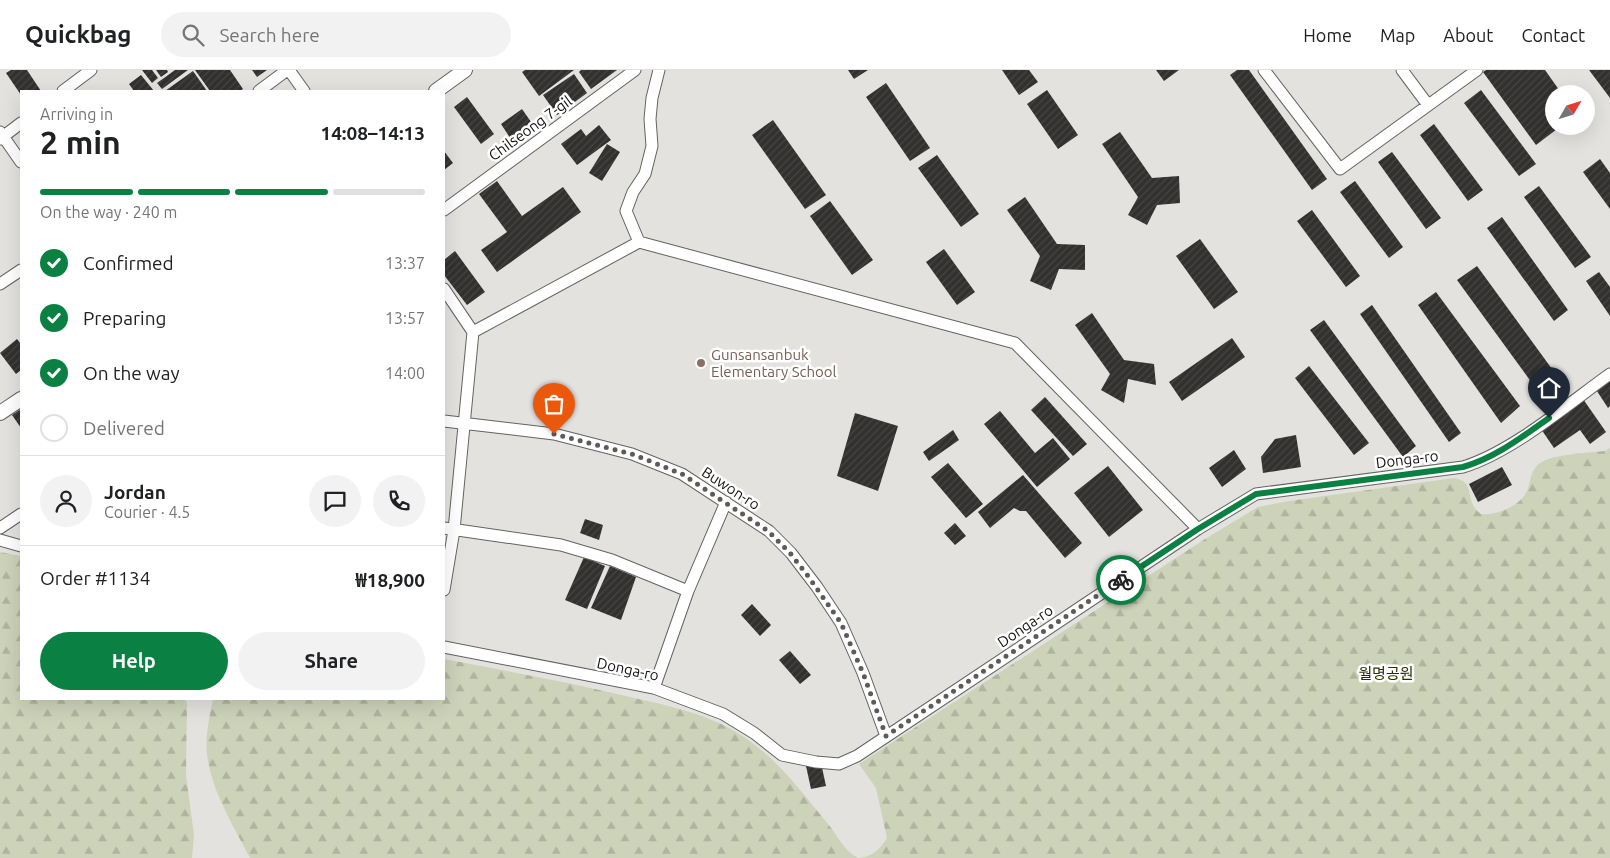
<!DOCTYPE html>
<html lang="en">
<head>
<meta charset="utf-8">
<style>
  body { margin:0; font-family:Ubuntu,"Noto Sans KR",sans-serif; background:#f2f2f2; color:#202124; height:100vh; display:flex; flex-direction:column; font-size:19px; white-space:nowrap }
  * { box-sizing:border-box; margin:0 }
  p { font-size:16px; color:#757577 }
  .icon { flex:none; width:28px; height:28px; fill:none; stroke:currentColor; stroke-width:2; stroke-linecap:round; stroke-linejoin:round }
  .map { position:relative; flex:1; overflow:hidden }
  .sheet { position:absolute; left:20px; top:20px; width:425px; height:610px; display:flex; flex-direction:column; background:#fff; border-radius:0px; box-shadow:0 5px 20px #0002 }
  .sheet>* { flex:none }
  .needle { width:32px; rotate:51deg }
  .controls { position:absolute; left:1545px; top:15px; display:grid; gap:10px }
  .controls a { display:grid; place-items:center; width:50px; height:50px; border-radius:50%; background:#fff; box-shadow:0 5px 20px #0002; font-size:25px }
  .pin { position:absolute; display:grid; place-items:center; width:42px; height:42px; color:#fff; margin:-51px -21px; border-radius:50% 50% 50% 0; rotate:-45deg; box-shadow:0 0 5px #0007 }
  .pin .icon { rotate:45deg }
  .courier { position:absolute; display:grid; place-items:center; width:50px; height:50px; margin:-25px; border:4px solid #0b8043; border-radius:50%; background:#fff; color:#222; box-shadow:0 1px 6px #0007 }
  .summary em { font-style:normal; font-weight:700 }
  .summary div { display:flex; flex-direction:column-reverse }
  .summary { display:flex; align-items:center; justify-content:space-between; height:85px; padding:0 20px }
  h1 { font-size:32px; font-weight:700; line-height:38px }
  .bar { display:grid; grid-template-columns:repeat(4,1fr); gap:8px 5px; align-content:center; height:60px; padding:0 20px }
  .bar i { height:6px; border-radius:4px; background:#e0e0e0 }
  .bar .selected { background:#0b8043 }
  .bar p { grid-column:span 4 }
  .line { display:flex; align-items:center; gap:12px; padding:0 20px; border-top:1px solid #e0e0e0 }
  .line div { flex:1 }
  .round { display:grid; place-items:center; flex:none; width:52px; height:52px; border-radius:26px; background:#f2f2f2 }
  ol { padding:0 20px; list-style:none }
  li { display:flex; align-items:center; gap:15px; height:55px }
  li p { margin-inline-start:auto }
  li .icon { padding:5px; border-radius:50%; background:#0b8043; color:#fff; stroke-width:4 }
  li:last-child { color:#757577 }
  li i { width:28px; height:28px; border:2px solid #e0e0e0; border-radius:50% }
  .button { display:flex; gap:10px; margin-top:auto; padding:10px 20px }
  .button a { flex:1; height:58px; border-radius:30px; background:#0b8043; color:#fff; font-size:20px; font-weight:700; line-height:58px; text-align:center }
  .button a+a { background:#f2f2f2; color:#202124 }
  header { display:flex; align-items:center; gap:30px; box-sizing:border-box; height:70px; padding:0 25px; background:#fff; border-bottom:1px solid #e0e0e0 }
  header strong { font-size:24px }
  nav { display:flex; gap:28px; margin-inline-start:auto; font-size:18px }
  .search { width:350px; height:45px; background:#f2f2f2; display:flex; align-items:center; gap:12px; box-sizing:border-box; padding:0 18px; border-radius:28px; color:#757577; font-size:19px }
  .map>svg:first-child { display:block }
</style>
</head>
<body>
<header>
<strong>Quickbag</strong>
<div class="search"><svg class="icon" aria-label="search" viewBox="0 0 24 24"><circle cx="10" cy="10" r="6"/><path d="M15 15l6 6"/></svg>Search here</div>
<nav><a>Home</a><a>Map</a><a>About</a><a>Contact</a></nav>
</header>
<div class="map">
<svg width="1610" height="788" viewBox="0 0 1610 788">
  <defs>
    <pattern id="forest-firs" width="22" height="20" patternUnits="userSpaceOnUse" patternTransform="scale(1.25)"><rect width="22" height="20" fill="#ccd3b9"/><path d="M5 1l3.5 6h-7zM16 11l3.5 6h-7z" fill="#aeb49e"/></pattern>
    <pattern id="building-hatch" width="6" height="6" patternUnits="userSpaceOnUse" patternTransform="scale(1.25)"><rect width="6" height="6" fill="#333030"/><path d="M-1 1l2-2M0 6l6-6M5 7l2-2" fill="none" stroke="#474444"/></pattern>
  </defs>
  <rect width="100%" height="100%" fill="#e3e2df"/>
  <path fill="url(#forest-firs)" d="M1610,378v410h-750c13,-2 20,-9 27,-20l-11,-50 -17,-24 346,-225 53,-32 31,-6 165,-23c18,3 13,13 19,27 2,4 5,7 8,9 15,2 39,-8 46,-23 4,-10 3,-21 13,-28 13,-9 48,-10 65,-12z
    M0,482l21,4v143h164l2,4 -1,72 8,60 -2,23h-192z
    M444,589c62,12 124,23 186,38 41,9 83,18 117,42 33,23 56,55 81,85 10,12 16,27 30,34h-608c-16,-31 -36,-63 -42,-97 -4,-21 1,-42 5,-62h231z"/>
  <path fill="url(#building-hatch)" d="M11,0h16l14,21h-20v4l-15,-22z
    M142,0h10l6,8 -6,5z
    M156,0h11l1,2 -7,5z
    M175,0h13l-26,19 -5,-6z
    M195,0h35l13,19 -3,2h-30z
    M252,0h15l-10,7z
    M525,0h49l-35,26 -17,-24z
    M581,0h36l-26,19 -12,-17z
    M848,0h20l-14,9z
    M1002,0h27l9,12 -19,13z
    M1156,0h23l-15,11z
    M1237,0h12l78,109 -15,11 -82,-115z
    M1486,0h59l17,24h-8v32h7l-25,19 -53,-73z
    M1589,0h21v28z
    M193,1l14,20h-42z
    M574,4l13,19 -30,22 -14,-20z
    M141,5l13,16h-20l-5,-7z
    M886,13l44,65 -20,13 -44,-64z
    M1047,20l31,45 -20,14 -31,-45z
    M1481,20l55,74 -17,12 -55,-73z
    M467,27l27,37 -13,10 -27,-37z
    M522,39l14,20 -22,15 -13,-20z
    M773,50l53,75 -21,14 -53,-74z
    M1434,54l49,66 -15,11 -48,-66z
    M599,55l12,15 -34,25 -16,-21 20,-15 5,7z
    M1120,62l32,46 27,-2 1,27 -23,2 -10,20 -19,-10 10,-18 -36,-53z
    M607,74l13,8 -18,29 -13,-8z
    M444,81l9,12 -9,7z
    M1392,82l49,66 -15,11 -48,-67z
    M937,85l42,59 -18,13 -43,-59z
    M1600,89l10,14v36l-27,-37z
    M497,111l25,35 41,-29 18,25 -84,60 -16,-22 26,-18 -28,-38z
    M1355,111l48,66 -14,11 -49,-66z
    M1539,116l52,71 -16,11 -51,-71z
    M1025,127l32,47 28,1v25l-26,-1 -8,21 -21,-9 10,-25 -33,-46z
    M830,131l43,59 -21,15 -42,-59z
    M1312,140l48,66 -14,11 -49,-66z
    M1502,147l66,93 -14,11 -67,-93z
    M1200,169l38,53 -24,17 -38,-53z
    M944,179l31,43 -18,13 -31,-43z
    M455,181l30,41 -18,13 -23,-30v-15z
    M1477,196l83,114 -20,14 -83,-114z
    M1599,202l11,15v29l-24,-35z
    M1436,222l84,114 -19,17 -83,-118z
    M1372,235l89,128 -12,9 -89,-128z
    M1092,243l32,47 30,4 2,21 -28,-6 -4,24 -23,-13 9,-16 -35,-49z
    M1324,250l92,126 -13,11 -93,-127z
    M1232,268l13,19 -63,44 -13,-19z
    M17,269l4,5v26l-5,4 -16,-21z
    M1309,296l60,77 -15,12 -59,-77z
    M1610,308v28l-2,2 -13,-20z
    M1045,327l42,47 -14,12 -42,-46z
    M1583,329l23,33 -16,12 -10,-14 -26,18 -13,-19z
    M21,339v19l-9,-13z
    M1000,341l35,42 18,-15 17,21 -33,28 -53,-63z
    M855,343l43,13 -20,65 -41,-15z
    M953,360l6,10 -30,21 -6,-9z
    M1296,365l5,32 -38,6 -2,-16 14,-18z
    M1234,380l12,19 -24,18 -13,-19z
    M948,393l35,41 -17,14 -35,-41z
    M1108,396l35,44 -34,27 -35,-44z
    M1502,397l10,18 -34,17 -9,-18z
    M1023,405l59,68 -17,15 -39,-47h-6l-6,-3 -24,20 -12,-16z
    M585,449l18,6 -4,15 -19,-7z
    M955,453l11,13 -11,9 -11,-12z
    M584,487l21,9 -18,43 -22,-9z
    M610,496l26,11 -15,43 -30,-12z
    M752,534l19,21 -11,11 -19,-21z
    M790,581l21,24 -11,9 -21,-24z
    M821,693l5,23 -15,3 -5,-23z"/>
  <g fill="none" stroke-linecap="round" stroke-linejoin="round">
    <g stroke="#646360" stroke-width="13">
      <path id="minor" d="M289,0l15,21
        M1264,0l76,99 137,-99
        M1402,0l26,35
        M63,21l28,-21
        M259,21l28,-21
        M0,62l21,30
        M0,69l21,-16
        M444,140l191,-140
        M639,172l376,101 183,186
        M0,214l21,-14
        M444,219l29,43 -19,198 -10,60
        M473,262l166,-90 -13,-31 7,-19 12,-18 7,-28 -2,-27 2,-21 7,-28
        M444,351l110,13 78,20 50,20 87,57 22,22 26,34 24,36 22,50 23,63
        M0,458l21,-14
        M444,458l117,17 51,15 76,31
        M0,470l21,6
        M444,577l210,41 69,26 31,19 28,22 34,7 23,2 18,-8 341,-227 58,-35 207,-27c49,-15 105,-63 147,-93
        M654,618l34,-97 38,-89"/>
    </g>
    <g stroke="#646360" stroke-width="16">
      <path id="tertiary" d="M436,21l29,-21
        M0,343l21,-14"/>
    </g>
    <use href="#minor" stroke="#fff" stroke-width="11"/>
    <use href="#tertiary" stroke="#fff" stroke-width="14"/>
  </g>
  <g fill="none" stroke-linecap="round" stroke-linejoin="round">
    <path stroke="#5b5b59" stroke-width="5" stroke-dasharray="0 9" d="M554,364l78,20 50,20 86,57 22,22 18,23 33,47 22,50 23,63 235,-156"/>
    <path stroke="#0b8043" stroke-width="6" d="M1121,510l77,-51 58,-35 207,-27c32,-9 59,-30 86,-49"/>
  </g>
  <circle fill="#8d6e63" stroke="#fff" stroke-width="2" cx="701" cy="293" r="5"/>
  <g text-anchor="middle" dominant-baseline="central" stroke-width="5" stroke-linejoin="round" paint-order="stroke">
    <g font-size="15" fill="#121211" stroke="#fff">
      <text transform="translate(530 58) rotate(-36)">Chilseong 7-gil</text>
      <text transform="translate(1407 389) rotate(-7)">Donga-ro</text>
      <text transform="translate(731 418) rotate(33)">Buwon-ro</text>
      <text transform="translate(1025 556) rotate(-34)">Donga-ro</text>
      <text transform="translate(628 599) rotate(12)">Donga-ro</text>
    </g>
    <g font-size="15" fill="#785e54" stroke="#fff" text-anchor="start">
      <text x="711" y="284">Gunsansanbuk<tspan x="711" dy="17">Elementary School</tspan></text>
    </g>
    <g font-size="15" fill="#273000" stroke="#fff">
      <text x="1386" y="603">월명공원</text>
    </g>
  </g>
</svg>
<div class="controls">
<a><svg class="needle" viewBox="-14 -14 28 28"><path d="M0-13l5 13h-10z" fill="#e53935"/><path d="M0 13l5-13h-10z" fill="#757577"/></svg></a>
</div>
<div class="pin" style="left:554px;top:364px;background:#ea580c"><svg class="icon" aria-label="bag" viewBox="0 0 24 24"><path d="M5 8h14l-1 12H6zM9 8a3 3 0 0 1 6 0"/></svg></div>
<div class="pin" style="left:1549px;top:348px;background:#1f2937"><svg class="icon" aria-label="home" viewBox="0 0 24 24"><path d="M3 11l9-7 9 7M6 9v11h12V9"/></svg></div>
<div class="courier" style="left:1121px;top:510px"><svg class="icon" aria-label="bike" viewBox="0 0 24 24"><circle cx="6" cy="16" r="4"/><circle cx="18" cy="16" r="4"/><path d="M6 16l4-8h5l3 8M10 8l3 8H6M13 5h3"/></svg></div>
<section class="sheet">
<div class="summary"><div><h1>2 min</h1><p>Arriving in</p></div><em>14:08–14:13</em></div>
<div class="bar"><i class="selected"></i><i class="selected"></i><i class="selected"></i><i></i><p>On the way · 240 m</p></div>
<ol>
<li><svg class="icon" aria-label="check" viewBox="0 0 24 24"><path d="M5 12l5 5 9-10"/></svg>Confirmed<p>13:37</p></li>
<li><svg class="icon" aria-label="check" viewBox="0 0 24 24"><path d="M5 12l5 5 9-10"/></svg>Preparing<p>13:57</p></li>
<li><svg class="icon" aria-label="check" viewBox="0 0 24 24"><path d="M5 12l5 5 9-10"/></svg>On the way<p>14:00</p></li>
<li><i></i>Delivered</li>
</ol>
<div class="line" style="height:90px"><a class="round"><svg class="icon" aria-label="person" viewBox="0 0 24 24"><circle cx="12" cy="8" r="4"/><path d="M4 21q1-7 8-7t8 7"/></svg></a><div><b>Jordan</b><p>Courier · 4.5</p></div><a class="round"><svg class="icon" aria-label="chat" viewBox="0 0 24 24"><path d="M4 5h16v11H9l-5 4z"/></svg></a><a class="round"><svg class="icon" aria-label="phone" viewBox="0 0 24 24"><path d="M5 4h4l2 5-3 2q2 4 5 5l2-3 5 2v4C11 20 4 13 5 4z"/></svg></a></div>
<div class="line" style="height:65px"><div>Order #1134</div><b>₩18,900</b></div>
<div class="button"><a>Help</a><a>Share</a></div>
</section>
</div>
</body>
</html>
